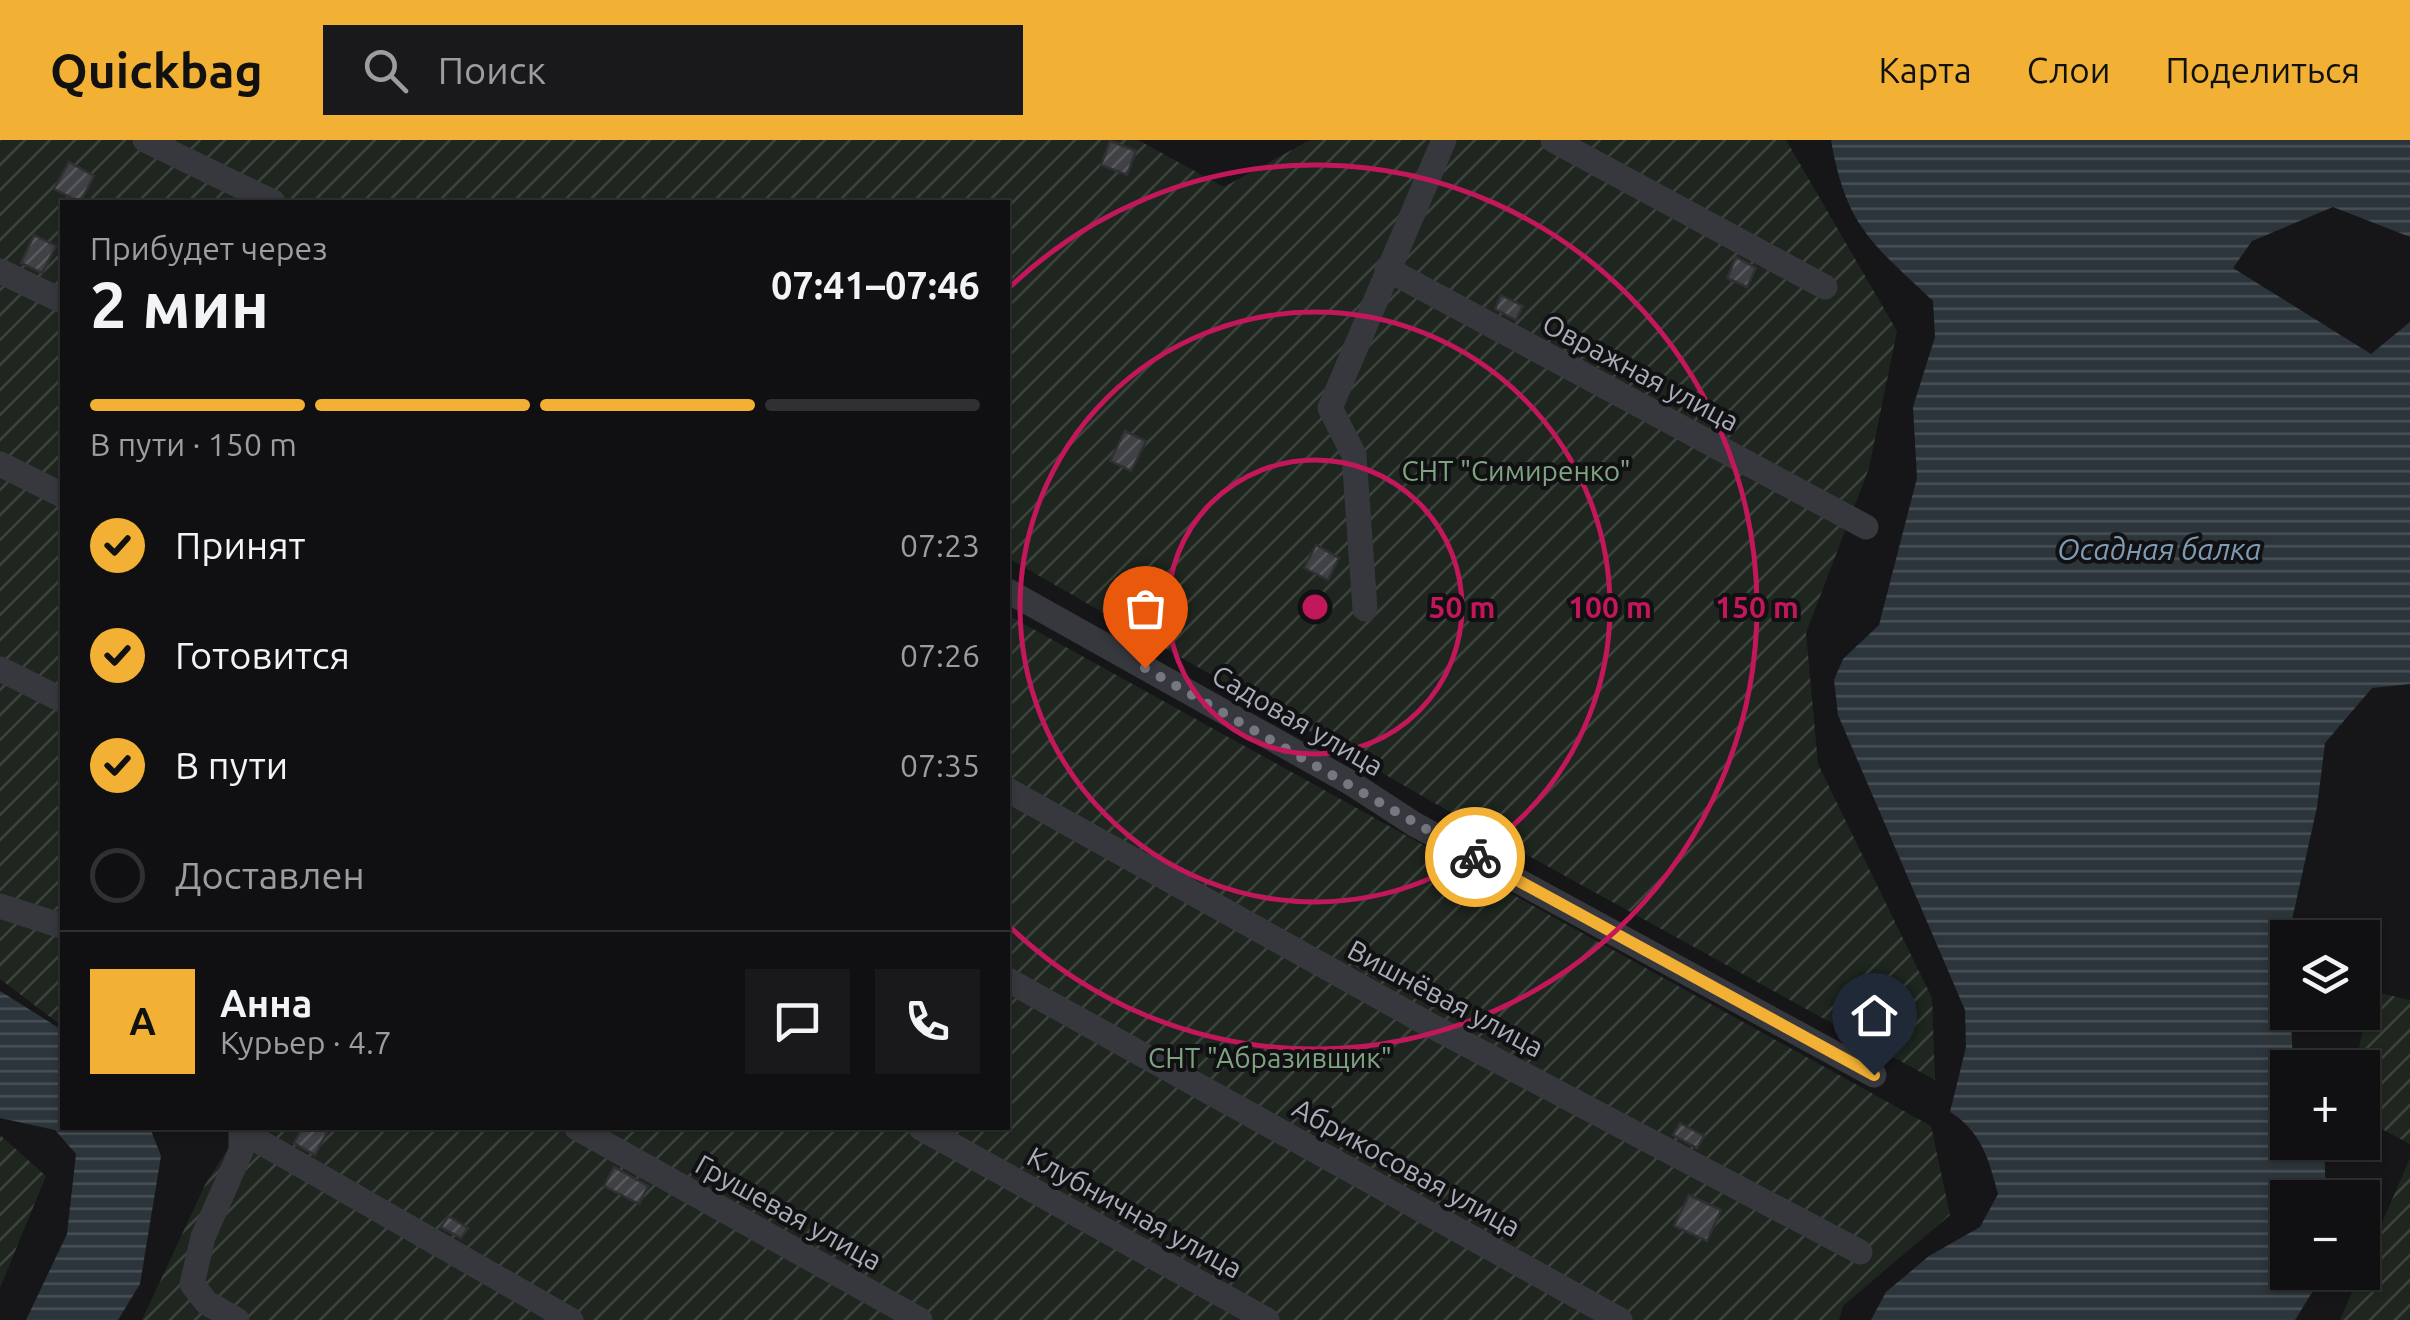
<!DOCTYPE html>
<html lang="ru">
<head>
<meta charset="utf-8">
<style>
  body { margin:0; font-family:Ubuntu,sans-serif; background:#19191b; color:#f1f3f6; height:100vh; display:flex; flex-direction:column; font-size:38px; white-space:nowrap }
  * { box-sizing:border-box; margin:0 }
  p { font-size:32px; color:#9c9d9f }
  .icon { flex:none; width:55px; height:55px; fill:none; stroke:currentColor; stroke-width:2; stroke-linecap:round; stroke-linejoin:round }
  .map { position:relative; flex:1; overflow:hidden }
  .drawer { position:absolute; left:60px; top:60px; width:950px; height:930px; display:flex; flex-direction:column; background:#101012; border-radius:0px; box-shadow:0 2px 8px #0004,0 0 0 2px #303032 }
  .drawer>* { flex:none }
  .buttons { position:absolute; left:2270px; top:780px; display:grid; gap:20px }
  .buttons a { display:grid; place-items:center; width:110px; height:110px; border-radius:0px; background:#101012; box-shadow:0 2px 8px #0004,0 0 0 2px #303032; font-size:50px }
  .pin { position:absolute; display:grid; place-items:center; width:85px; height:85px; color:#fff; margin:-102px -42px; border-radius:50% 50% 50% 0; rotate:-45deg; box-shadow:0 0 10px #0007 }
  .pin .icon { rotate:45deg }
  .courier { position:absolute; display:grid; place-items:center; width:100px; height:100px; margin:-50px; border:8px solid #f2b134; border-radius:50%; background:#fff; color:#222; box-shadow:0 2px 12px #0007 }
  .head em { font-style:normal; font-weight:700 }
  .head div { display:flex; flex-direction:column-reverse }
  .head { display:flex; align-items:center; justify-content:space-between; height:170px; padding:0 30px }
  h1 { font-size:65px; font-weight:700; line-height:75px }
  .bar { display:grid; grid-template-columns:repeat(4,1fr); gap:15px 10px; align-content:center; height:120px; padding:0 30px }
  .bar i { height:12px; border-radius:8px; background:#303032 }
  .bar .current { background:#f2b134 }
  .bar p { grid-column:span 4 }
  .line { display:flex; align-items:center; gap:25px; padding:0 30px; border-top:2px solid #303032 }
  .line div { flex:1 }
  .round { display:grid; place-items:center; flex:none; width:105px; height:105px; border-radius:0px; background:#19191b }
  ol { padding:0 30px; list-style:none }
  li { display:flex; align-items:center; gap:30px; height:110px }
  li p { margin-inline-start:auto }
  li .icon { padding:10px; border-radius:50%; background:#f2b134; color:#111; stroke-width:4 }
  li:last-child { color:#9c9d9f }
  li i { width:55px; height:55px; border:5px solid #303032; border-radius:50% }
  header { display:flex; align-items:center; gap:60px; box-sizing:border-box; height:140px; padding:0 50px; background:#f2b134; color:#111 }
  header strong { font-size:48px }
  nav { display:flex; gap:55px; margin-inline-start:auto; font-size:35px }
  .search { width:700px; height:90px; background:#19191b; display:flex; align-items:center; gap:25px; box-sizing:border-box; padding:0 35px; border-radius:0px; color:#9c9d9f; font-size:38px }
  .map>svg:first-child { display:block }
</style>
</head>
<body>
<header>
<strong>Quickbag</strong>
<div class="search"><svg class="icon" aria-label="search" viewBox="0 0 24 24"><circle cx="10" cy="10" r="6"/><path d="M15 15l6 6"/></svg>Поиск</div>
<nav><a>Карта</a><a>Слои</a><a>Поделиться</a></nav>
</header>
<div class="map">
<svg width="2410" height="1180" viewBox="0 0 2410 1180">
  <defs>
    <pattern id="garden-furrows" width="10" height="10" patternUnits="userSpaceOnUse" patternTransform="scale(2.5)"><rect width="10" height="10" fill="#1e261f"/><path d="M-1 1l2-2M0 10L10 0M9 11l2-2" fill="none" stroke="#3c433d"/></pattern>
    <pattern id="water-rules" width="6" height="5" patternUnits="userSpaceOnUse" patternTransform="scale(2.5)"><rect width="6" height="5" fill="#2c353c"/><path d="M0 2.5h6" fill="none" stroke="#485056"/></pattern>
    <pattern id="building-hatch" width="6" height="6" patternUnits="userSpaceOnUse" patternTransform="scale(2.5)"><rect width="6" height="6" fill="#404145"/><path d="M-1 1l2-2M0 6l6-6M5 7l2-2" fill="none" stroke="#595a5e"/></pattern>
  </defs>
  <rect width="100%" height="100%" fill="#161618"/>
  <path fill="url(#garden-furrows)" d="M0,0h1138l86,47 86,-47h476l111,191 -28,137 -63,165 12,131 114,234 3,82 -457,-252 -470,-270v-356h-946v824l-62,-47z
    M1008,475l923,511 19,89 -107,91 -4,14h-1697l63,-135 36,-57h767z
    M2371,851l39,9v144l-47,-25 -1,-51 -7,-1z
    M0,995l46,41 -46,112z
    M2410,1018v162h-70z"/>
  <path fill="url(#water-rules)" d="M1831,0h579v97l-77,-30 -81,34 -19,27 138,86 39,-32v362l-38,4 -47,55 -8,64 -29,131 5,129 -5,1v74l36,1 2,54 -38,1v74l36,1 -29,47h-424l15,-28 43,-36 51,-29 18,-33c-9,-34 -16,-62 -48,-82l16,-65 -1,-37 -127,-295 -4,-35 9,-21 36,-34 38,-147 -4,-71 22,-70 -2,-36c-61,-58 -87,-74 -102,-161z
    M0,851l62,39v98h88l11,28 -21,128 -22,36h-92l41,-86 9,-80 -21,-24 -55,-12z"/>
  <path fill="url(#building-hatch)" stroke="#303034" stroke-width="2.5" d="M1110,1l26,10 -9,24 -26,-10z
    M69,22l25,14 -14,26 -26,-13z
    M34,95l22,11 -14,27 -21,-10z
    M1736,117l20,11 -9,19 -20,-9z
    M1501,155l22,11 -7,14 -21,-11z
    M1125,291l21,10 -15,30 -21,-10z
    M1316,405l23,13 -11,22 -24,-12z
    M1143,473l24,14 -15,26 -24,-14z
    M1362,809l22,14 -9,13 -22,-12z
    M1680,983l24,13 -7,12 -24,-13z
    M302,988h27l-14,27 -21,-12z
    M614,1027l34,19 -9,18 -35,-18z
    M1689,1055l32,15 -14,31 -33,-15z
    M448,1076l20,12 -7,10 -20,-11z"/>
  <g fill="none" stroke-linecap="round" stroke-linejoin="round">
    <path stroke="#37383d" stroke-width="25" d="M145,0l128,62
      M1553,0l272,147
      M1387,129l479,258
      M0,131l62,30
      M0,324l62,31
      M1008,451l343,192 63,41 460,251
      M1365,469l-11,-154 -24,-47 114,-268
      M0,529l62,31
      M1008,650l418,233 434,229
      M0,766l62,20
      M1008,840l612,340
      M577,988l343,192
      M921,988l346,192
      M241,991l330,189
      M237,1180l-30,-17 -15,-19 11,-47 38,-86v-23"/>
  </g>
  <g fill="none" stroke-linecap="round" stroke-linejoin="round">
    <path stroke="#757880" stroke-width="10" stroke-dasharray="0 18" d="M1145,528l330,189"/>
    <path stroke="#f2b134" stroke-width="12" d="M1475,717l399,218"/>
  </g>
  <g fill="none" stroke="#c2185b" stroke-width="5">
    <circle cx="1315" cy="467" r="147"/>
    <circle cx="1315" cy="467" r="295"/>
    <path d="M1008 149A442 442 0 1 1 1008 785"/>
  </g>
  <g text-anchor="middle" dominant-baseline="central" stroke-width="8" stroke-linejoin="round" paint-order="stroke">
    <g font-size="28" fill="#a8adb8" stroke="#111113">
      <text transform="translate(1641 232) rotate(28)">Овражная улица</text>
      <text transform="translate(1298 580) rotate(30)">Садовая улица</text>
      <text transform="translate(1446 858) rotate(28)">Вишнёвая улица</text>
      <text transform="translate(1407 1027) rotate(29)">Абрикосовая улица</text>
      <text transform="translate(789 1072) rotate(29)">Грушевая улица</text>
      <text transform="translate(1135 1072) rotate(29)">Клубничная улица</text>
    </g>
    <g font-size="28" fill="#7fa381" stroke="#111113">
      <text x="1516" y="330">СНТ "Симиренко"</text>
      <text x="1270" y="917">СНТ "Абразивщик"</text>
    </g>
    <g font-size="30" font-style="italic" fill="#7f9bb3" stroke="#111113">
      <text x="2159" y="409">Осадная балка</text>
    </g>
  </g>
  <circle cx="1315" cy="467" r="15" fill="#c2185b" stroke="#111113" stroke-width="5"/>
  <g font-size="30" text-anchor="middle" font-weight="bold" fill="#c2185b" stroke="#111113" stroke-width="8" stroke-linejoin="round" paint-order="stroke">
    <text x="1462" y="478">50 m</text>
    <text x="1610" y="478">100 m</text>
    <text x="1757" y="478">150 m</text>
  </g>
</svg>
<div class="buttons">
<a><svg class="icon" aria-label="layers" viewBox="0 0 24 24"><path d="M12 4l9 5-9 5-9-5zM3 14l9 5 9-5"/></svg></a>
<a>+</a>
<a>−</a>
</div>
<div class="pin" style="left:1145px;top:528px;background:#ea580c"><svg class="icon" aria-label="bag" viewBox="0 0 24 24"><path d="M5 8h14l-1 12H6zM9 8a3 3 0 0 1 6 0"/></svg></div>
<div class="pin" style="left:1874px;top:935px;background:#1f2937"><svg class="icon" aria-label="home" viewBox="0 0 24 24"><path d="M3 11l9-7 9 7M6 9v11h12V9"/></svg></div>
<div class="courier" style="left:1475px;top:717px"><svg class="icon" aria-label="bike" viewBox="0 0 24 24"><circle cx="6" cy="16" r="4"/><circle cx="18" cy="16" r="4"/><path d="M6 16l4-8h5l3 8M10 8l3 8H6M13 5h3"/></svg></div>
<section class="drawer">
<div class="head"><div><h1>2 мин</h1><p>Прибудет через</p></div><em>07:41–07:46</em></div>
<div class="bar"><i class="current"></i><i class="current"></i><i class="current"></i><i></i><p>В пути · 150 m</p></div>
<ol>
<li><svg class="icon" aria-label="check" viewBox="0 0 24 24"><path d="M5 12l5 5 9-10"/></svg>Принят<p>07:23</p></li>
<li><svg class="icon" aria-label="check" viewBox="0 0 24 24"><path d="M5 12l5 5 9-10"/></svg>Готовится<p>07:26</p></li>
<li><svg class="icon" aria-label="check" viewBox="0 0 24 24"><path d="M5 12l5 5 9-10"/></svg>В пути<p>07:35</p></li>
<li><i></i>Доставлен</li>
</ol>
<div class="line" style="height:180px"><b class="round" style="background:#f2b134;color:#111">А</b><div><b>Анна</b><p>Курьер · 4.7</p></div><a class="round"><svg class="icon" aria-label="chat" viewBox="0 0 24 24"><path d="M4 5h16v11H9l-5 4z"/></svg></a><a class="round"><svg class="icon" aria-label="phone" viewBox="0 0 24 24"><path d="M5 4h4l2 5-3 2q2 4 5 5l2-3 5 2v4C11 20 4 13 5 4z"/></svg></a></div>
</section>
</div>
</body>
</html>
